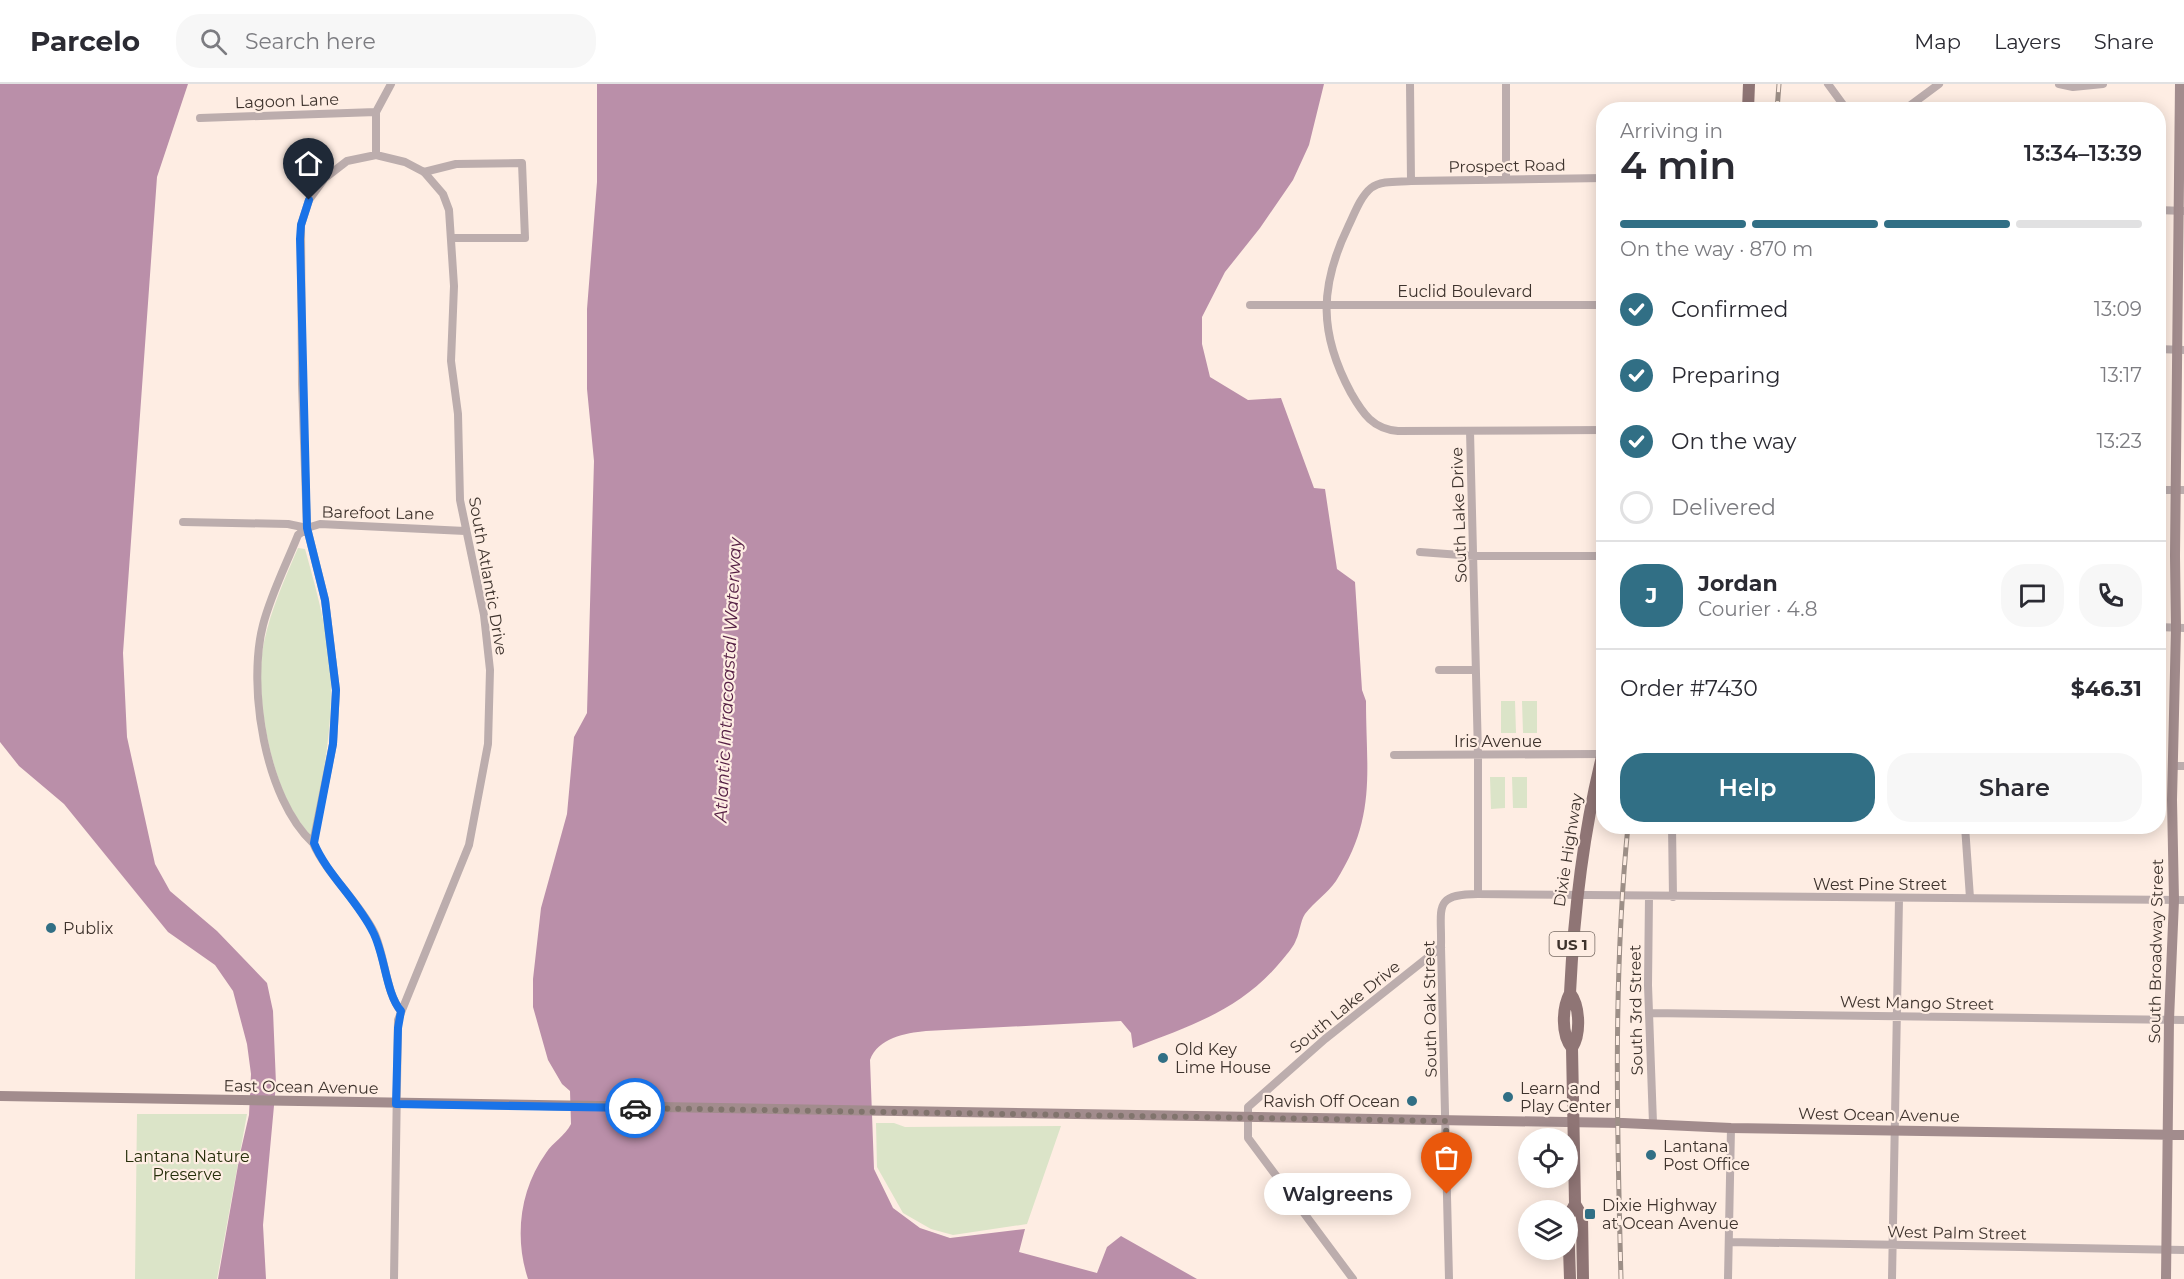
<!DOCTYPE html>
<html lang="en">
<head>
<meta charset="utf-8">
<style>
  body { margin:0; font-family:Montserrat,sans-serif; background:#f7f7f7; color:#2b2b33; height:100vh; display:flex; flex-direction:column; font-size:22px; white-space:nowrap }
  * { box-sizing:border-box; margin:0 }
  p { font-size:20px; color:#7c7c81 }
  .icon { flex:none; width:33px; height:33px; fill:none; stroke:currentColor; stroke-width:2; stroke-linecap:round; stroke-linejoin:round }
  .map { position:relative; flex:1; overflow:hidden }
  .sheet { position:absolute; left:1596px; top:18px; width:570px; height:732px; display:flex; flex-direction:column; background:#fff; border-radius:24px; box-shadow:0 3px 15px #0003 }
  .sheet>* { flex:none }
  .fabs { position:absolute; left:1518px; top:1044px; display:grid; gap:12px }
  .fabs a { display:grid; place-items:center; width:60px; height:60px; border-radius:50%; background:#fff; box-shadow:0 3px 15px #0003; font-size:30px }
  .pin { position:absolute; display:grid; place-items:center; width:51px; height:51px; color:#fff; margin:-62px -26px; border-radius:50% 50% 50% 0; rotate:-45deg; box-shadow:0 0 6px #0007 }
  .pin .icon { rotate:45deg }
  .courier { position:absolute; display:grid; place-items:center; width:60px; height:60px; margin:-30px; border:4px solid #1a73e8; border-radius:50%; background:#fff; color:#222; box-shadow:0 2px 8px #0007 }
  .bubble { position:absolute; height:42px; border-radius:21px; background:#fff; box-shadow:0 3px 15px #0003; font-size:20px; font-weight:600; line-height:42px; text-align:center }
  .head em { font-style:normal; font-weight:600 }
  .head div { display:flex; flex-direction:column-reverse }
  .head { display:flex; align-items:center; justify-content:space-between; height:102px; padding:0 24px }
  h1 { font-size:39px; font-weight:600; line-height:45px }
  .bar { display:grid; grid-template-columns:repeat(4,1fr); gap:9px 6px; align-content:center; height:72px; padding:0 24px }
  .bar i { height:8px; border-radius:4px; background:#e1e1e2 }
  .bar .active { background:#316f85 }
  .bar p { grid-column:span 4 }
  .line { display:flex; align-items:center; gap:15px; padding:0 24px; border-top:2px solid #e1e1e2 }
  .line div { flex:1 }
  .round { display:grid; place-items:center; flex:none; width:63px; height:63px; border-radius:24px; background:#f7f7f7 }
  ol { padding:0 24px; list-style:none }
  li { display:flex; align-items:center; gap:18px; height:66px }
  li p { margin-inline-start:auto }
  li .icon { padding:6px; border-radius:50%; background:#316f85; color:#fff; stroke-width:4 }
  li:last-child { color:#7c7c81 }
  li i { width:33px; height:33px; border:3px solid #e1e1e2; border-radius:50% }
  .button { display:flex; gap:12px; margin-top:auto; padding:12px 24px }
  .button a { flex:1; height:69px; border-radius:24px; background:#316f85; color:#fff; font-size:24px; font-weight:600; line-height:69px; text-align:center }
  .button a+a { background:#f7f7f7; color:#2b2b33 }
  header { display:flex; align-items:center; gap:36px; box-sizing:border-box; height:84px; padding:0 30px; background:#fff; border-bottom:2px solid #e1e1e2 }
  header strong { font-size:28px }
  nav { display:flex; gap:33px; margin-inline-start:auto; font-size:21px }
  .search { width:420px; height:54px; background:#f7f7f7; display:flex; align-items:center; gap:15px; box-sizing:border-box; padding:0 21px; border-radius:24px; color:#7c7c81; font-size:22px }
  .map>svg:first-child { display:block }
</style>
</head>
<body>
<header>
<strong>Parcelo</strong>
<div class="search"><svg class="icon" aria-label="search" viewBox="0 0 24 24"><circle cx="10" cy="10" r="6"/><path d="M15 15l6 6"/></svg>Search here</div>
<nav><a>Map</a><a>Layers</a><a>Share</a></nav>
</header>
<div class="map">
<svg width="2184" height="1195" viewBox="0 0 2184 1195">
  <rect width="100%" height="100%" fill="#feede3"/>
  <path fill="#dbe4c8" d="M298,464l7,1c12,43 25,89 26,134 1,52 -10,104 -19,155 -6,-9 -14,-17 -19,-27 -24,-40 -39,-123 -29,-169 7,-33 21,-64 34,-94z
    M1501,617h14l1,32h-15z
    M1522,617h15v32h-14z
    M1490,693h15v31l-14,1z
    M1512,693h15v31h-14z
    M137,1030h110l-30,165h-82z
    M876,1039h18l11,4 156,-1 -34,98 -74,11 -22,-6 -28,-16 -26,-46z"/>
  <path fill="#ba8fa9" d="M0,0h188l-31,93 -34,476 4,84 28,127 15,27 47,40 50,52 6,28 3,73 -13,141 3,54h-48l22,-125 9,-39 2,-41 -4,-30 -14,-53 -18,-26 -47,-33 -104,-128 -45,-38 -19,-24z
    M597,0h727l-15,61 -16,35 -33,48 -35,44 -23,45v27l8,33 38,23 33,-2 33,90 11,1 12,80 18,13 7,108 4,11c0,70 11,116 -30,180 -8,12 -22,21 -31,33 -5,8 -5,18 -9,26 -2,6 -8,13 -13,19 -41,51 -91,66 -150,89l-2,-15 -10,-12 -195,10c-21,2 -48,7 -56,29l4,109 19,39 27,20 30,10 75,-9 -6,23 78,21 10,-26 14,-11 76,43h-669c-14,-42 -8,-90 18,-126 7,-11 19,-17 25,-29l-1,-33 -8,-7 -14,-24 -15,-53v-28l8,-71 26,-94 7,-77 13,-24 7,-252 -7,-72v-80l10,-127z"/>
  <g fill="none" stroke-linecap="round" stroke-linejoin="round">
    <path stroke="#bcadad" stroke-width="8" d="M1410,0l1,97
      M1828,0l19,26
      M2059,0l14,3 30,-3
      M1904,26l35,-26
      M200,34l176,-6
      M376,71v-43l15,-28
      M424,88l32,-8 66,-1 3,75h-73
      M1604,94l-193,3c-12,1 -30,-1 -40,7 -11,9 -17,27 -23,39 -29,60 -29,107 3,166 12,21 22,36 47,38l206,-1
      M1506,95v-95
      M2158,126l26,1
      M1250,221h354
      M2158,265l26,1
      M1470,347l8,324v139
      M2158,406h26
      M183,438l105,2 19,4 13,-4 145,7
      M307,444l-9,7c-12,30 -27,59 -35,90 -16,62 2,174 50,218
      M1420,468l54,4h130
      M2158,543l26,1
      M1439,586h37
      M1394,671l208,-1
      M2173,682h11
      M1672,742l1,71
      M1965,742l5,72
      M1649,813l-1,88 5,138
      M1649,929l535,7
      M1729,1158l455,8
      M394,1195l4,-259 71,-175 19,-101 2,-74 -6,-55 -24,-115 -2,-86 -7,-53 3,-75 -5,-76 -6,-16 -19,-22 -19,-10 -29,-7 -29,6 -22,17 -16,22 -8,25 1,159 5,144 18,72 11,90 -3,54 -20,99c13,30 45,58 61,89 11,23 12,62 27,79
      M1353,1195l-105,-141v-31l77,-68 116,-92
      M1449,1195l-8,-332c1,-39 -9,-53 37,-53l706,6
      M1728,1195l3,-151
      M1892,1195l7,-380"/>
    <path stroke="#a28c8d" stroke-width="10" d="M0,1012l1623,27 108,5 453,7
      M2166,1195l3,-259 5,-120 -2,-100 4,-172 -1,-72 5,-472"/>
    <path stroke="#8f7575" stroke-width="12" d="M1748,26l1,-26
      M1572,964c-11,-13 -10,-40 -2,-55 4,-83 13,-163 34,-244
      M1575,1120l7,12 1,63
      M1570,1195l-2,-62 7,-13 -3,-156c9,-14 8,-42 -2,-55"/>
    <g stroke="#9d8f87" stroke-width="5">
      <path id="rail" d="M1777,26l2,-26
        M1621,1195c-4,-151 -8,-302 7,-453"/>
    </g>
    <use href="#rail" stroke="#feede3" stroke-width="3" stroke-dasharray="9" stroke-linecap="butt"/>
  </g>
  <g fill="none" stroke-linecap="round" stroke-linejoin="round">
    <path stroke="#81746d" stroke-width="6" stroke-dasharray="0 10.8" d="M635,1024l811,13 1,73"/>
    <path stroke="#1a73e8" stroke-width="8" d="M309,116l-8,25 -1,14 7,289 18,72 11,90 -3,54 -19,99c12,30 44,58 59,89 12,23 13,62 28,79l-3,17 -2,76 239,4"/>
  </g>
  <g fill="#316f85" stroke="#feede3" stroke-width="2">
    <circle cx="51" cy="844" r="6"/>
    <circle cx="1163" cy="974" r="6"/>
    <circle cx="1508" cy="1013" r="6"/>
    <circle cx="1412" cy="1017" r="6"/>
    <circle cx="1651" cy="1071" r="6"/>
    <rect x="1584" y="1124" width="12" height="12" rx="3"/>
  </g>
  <g text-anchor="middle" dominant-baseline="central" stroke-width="4.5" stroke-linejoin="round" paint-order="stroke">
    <rect fill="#feede3" stroke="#786b64" stroke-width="1.5" x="1549.5" y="848" width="45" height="24" rx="4.5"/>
    <g font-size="15" font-weight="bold" fill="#3e332d">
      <text x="1572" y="860">US 1</text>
    </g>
    <g font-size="16" fill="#3e332d" stroke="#feede3">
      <text transform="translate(287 17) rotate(-2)">Lagoon Lane</text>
      <text transform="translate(1507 82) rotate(-1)">Prospect Road</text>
      <text x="1465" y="207">Euclid Boulevard</text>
      <text transform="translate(378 429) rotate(1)">Barefoot Lane</text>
      <text transform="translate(1459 431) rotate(-92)">South Lake Drive</text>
      <text transform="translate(488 492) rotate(80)">South Atlantic Drive</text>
      <text x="1498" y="657">Iris Avenue</text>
      <text transform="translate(1568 766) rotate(-81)">Dixie Highway</text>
      <text x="1880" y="800">West Pine Street</text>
      <text transform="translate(2156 867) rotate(-89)">South Broadway Street</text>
      <text transform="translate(1917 919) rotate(1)">West Mango Street</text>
      <text transform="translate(1345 923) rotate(-39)">South Lake Drive</text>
      <text transform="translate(1430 925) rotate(-91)">South Oak Street</text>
      <text transform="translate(1636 926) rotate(-91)">South 3rd Street</text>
      <text transform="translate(301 1003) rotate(1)">East Ocean Avenue</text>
      <text transform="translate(1879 1031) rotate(1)">West Ocean Avenue</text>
      <text transform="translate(1957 1149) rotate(1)">West Palm Street</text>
    </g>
    <g font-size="16" fill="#3e332d" stroke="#feede3" text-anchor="start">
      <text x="63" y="844">Publix</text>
      <text x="1175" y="965">Old Key<tspan x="1175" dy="18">Lime House</tspan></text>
      <text x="1520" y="1004">Learn and<tspan x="1520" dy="18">Play Center</tspan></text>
      <text x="1400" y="1017" text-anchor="end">Ravish Off Ocean</text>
      <text x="1663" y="1062">Lantana<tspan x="1663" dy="18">Post Office</tspan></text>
      <text x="1602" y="1121">Dixie Highway<tspan x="1602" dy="18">at Ocean Avenue</tspan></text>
    </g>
    <g font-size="16" fill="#262e0a" stroke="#feede3">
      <text x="187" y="1072">Lantana Nature<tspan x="187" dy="18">Preserve</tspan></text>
    </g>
    <g font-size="18" font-style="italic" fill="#541e43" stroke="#feede3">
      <text transform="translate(728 596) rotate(-87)">Atlantic Intracoastal Waterway</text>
    </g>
  </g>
</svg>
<div class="fabs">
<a><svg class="icon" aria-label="locate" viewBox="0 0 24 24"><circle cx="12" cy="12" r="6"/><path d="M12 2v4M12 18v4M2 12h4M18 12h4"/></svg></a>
<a><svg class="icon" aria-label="layers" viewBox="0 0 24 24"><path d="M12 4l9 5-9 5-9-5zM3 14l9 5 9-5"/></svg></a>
</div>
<div class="pin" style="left:1447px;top:1110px;background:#ea580c"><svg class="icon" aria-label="bag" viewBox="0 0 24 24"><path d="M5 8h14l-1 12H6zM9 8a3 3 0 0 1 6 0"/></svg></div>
<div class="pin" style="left:309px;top:116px;background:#1f2937"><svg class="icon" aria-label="home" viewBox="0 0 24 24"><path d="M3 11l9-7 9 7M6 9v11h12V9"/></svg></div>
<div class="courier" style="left:635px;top:1024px"><svg class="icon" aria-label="car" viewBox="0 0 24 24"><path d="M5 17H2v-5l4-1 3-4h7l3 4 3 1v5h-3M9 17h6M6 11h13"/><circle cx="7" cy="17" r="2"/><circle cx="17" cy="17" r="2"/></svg></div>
<div class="bubble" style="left:1264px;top:1089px;width:147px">Walgreens</div>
<section class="sheet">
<div class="head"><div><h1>4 min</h1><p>Arriving in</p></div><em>13:34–13:39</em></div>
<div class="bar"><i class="active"></i><i class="active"></i><i class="active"></i><i></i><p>On the way · 870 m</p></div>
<ol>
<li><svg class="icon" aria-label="check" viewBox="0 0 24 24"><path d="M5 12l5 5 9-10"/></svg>Confirmed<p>13:09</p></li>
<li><svg class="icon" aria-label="check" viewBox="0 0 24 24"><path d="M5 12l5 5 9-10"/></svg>Preparing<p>13:17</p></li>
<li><svg class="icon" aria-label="check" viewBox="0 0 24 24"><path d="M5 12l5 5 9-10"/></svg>On the way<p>13:23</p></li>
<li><i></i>Delivered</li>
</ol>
<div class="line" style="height:108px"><b class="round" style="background:#316f85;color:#fff">J</b><div><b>Jordan</b><p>Courier · 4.8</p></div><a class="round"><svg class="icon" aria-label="chat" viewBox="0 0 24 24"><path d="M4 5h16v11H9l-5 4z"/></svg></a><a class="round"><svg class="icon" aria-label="phone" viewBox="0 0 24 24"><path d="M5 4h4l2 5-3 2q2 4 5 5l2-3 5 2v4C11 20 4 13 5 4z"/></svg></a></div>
<div class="line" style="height:78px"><div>Order #7430</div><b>$46.31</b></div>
<div class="button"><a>Help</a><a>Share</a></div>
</section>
</div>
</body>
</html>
